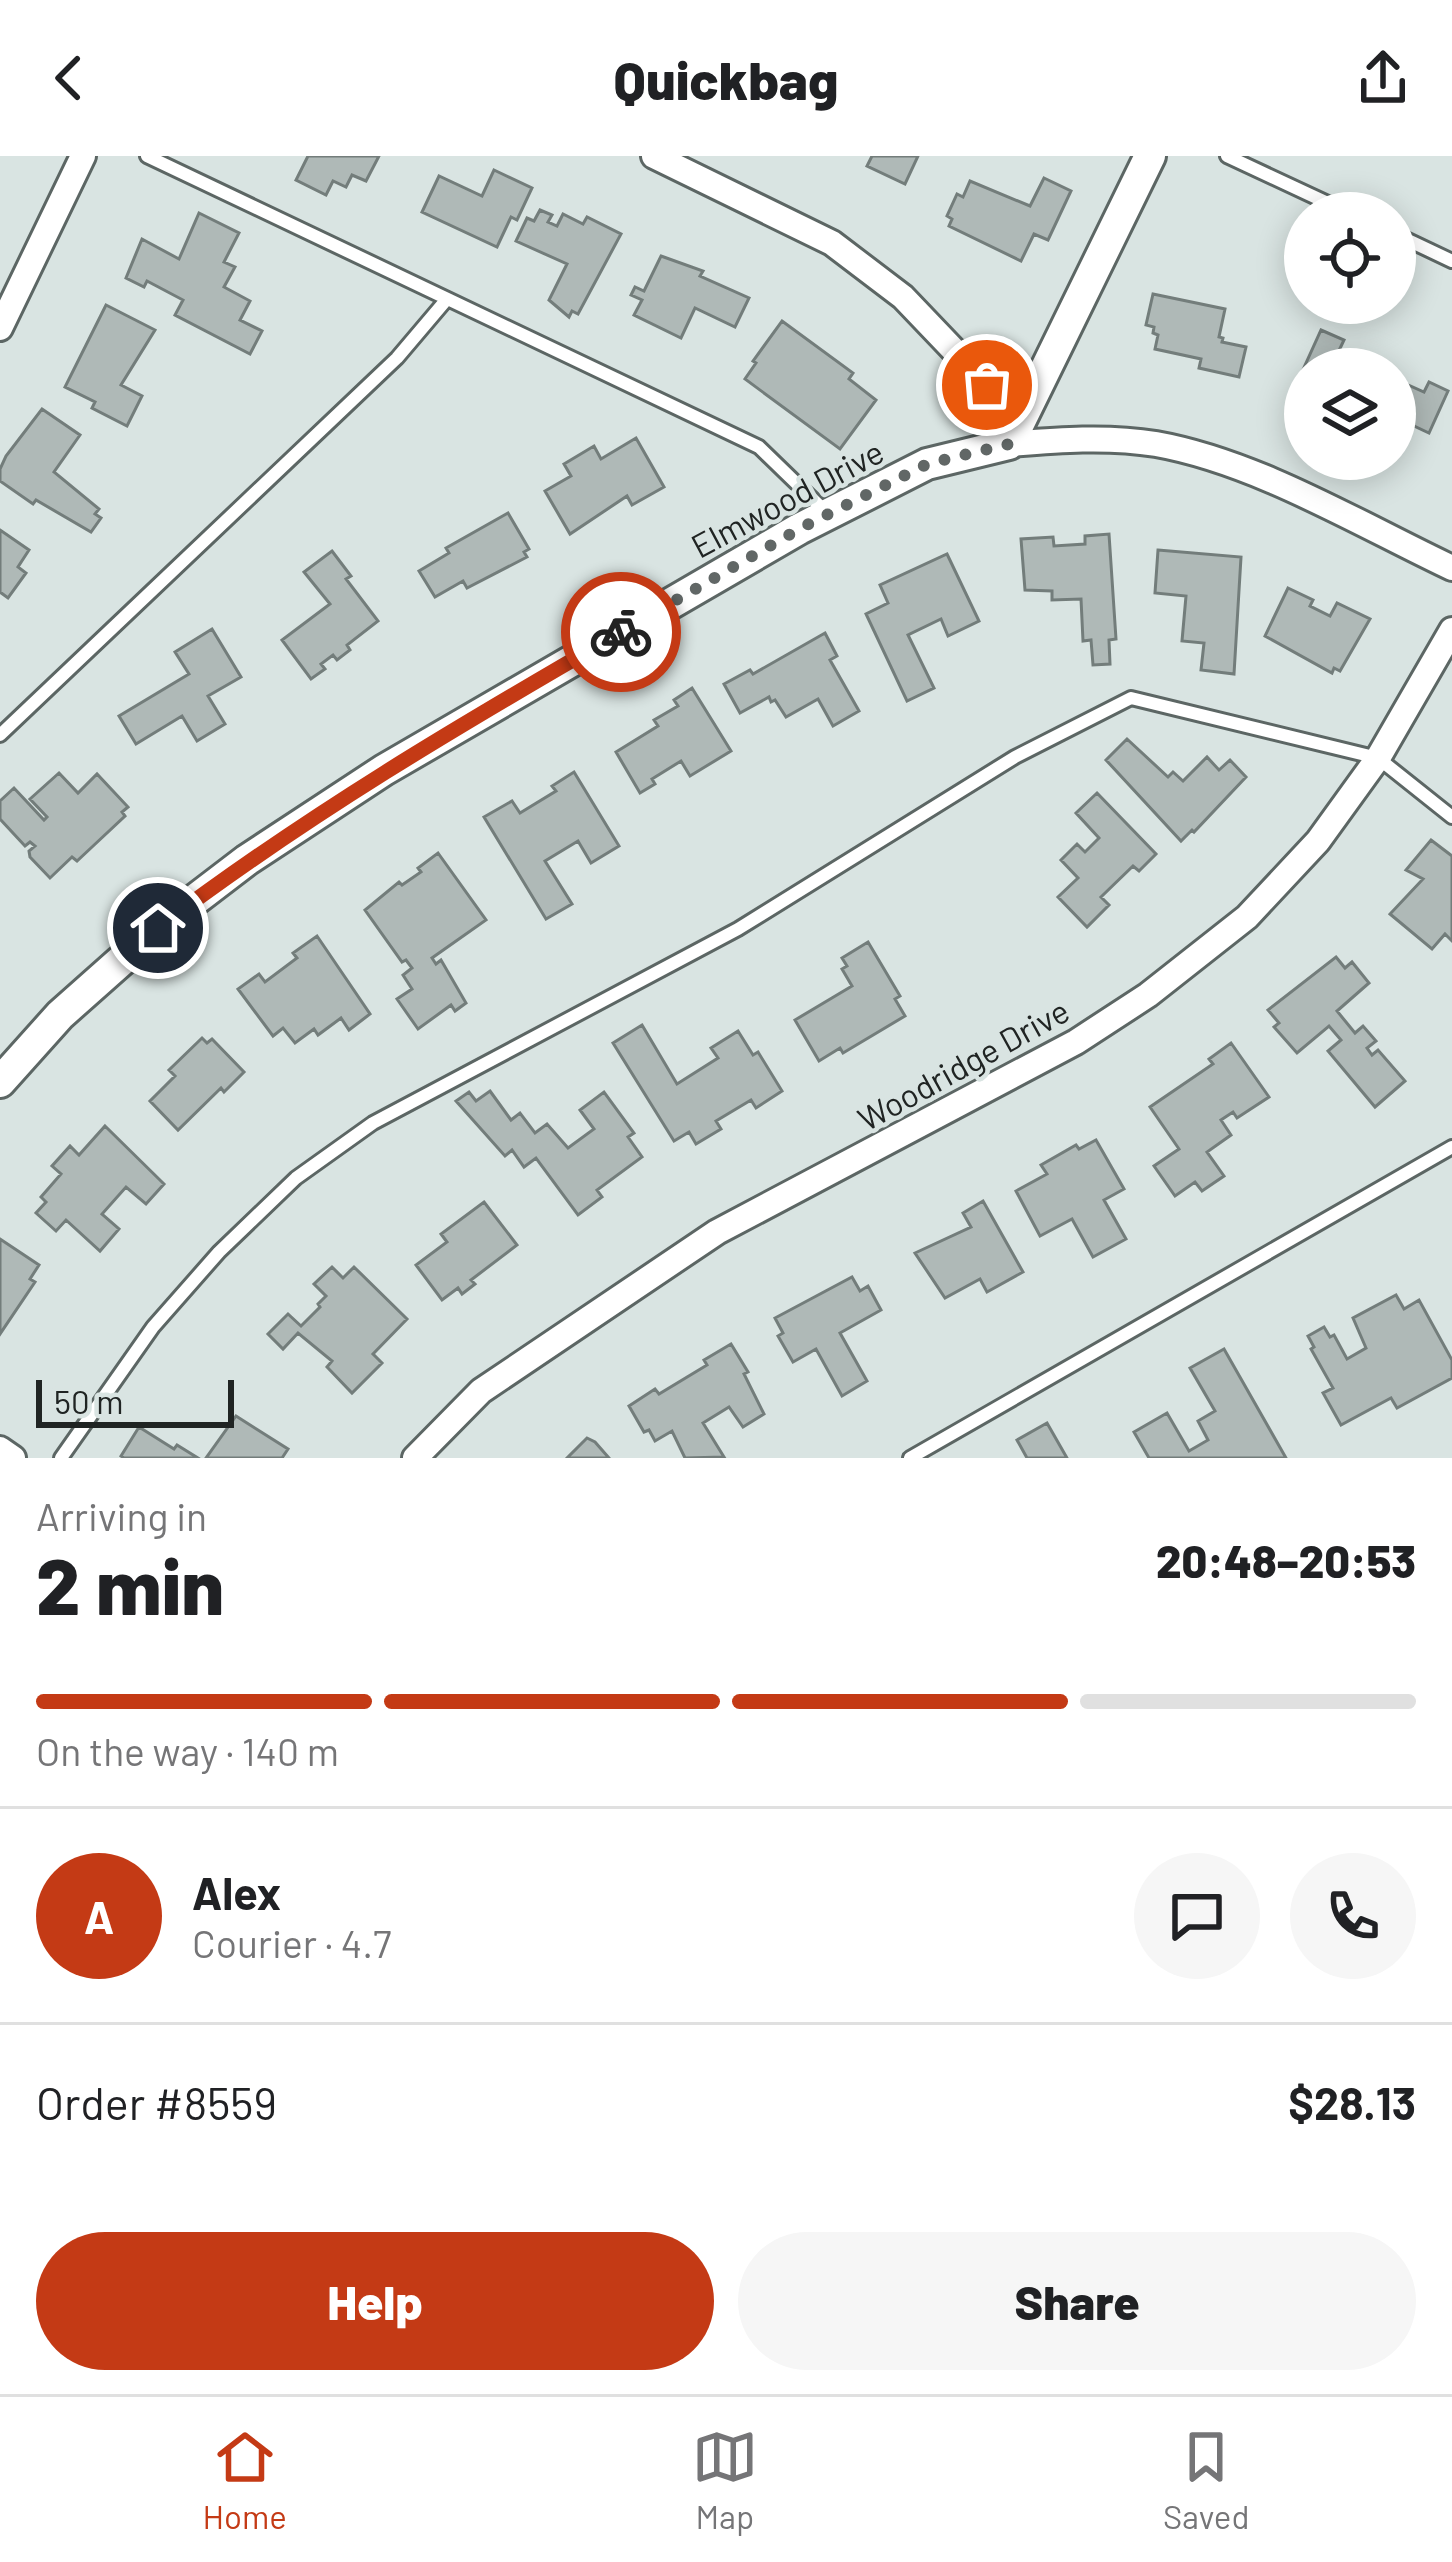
<!DOCTYPE html>
<html lang="en">
<head>
<meta charset="utf-8">
<style>
  body { margin:0; font-family:Barlow,sans-serif; background:#f6f6f6; color:#202124; height:100vh; display:flex; flex-direction:column; font-size:45px; white-space:nowrap }
  * { box-sizing:border-box; margin:0 }
  p { font-size:39px; color:#757577 }
  .icon { flex:none; width:66px; height:66px; fill:none; stroke:currentColor; stroke-width:2; stroke-linecap:round; stroke-linejoin:round }
  .map { position:relative; height:1302px; overflow:hidden }
  .details { display:flex; flex-direction:column; background:#fff; flex:1 }
  .details>* { flex:none }
  .controls { position:absolute; left:1284px; top:36px; display:grid; gap:24px }
  .controls a { display:grid; place-items:center; width:132px; height:132px; border-radius:50%; background:#fff; box-shadow:0 6px 30px #0003; font-size:60px }
  .scale { position:absolute; left:36px; bottom:30px; width:198px; box-sizing:border-box; padding-left:12px; border:6px solid #202423; border-top:0; font-size:33px; line-height:42px; white-space:nowrap; color:#202423; -webkit-text-stroke:9px #d9e4e2; paint-order:stroke }
  .pin { position:absolute; display:grid; place-items:center; width:102px; height:102px; color:#fff; margin:-51px; border:6px solid #fff; border-radius:50%; box-shadow:0 3px 12px #0007 }
  .courier { position:absolute; display:grid; place-items:center; width:120px; height:120px; margin:-60px; border:9px solid #c43a15; border-radius:50%; background:#fff; color:#222; box-shadow:0 3px 15px #0007 }
  .headline em { font-style:normal; font-weight:800 }
  .headline div { display:flex; flex-direction:column-reverse }
  .headline { display:flex; align-items:center; justify-content:space-between; height:204px; padding:0 36px }
  h1 { font-size:78px; font-weight:800; line-height:90px }
  .bar { display:grid; grid-template-columns:repeat(4,1fr); gap:18px 12px; align-content:center; height:144px; padding:0 36px }
  .bar i { height:15px; border-radius:9px; background:#e0e0e0 }
  .bar .selected { background:#c43a15 }
  .bar p { grid-column:span 4 }
  .line { display:flex; align-items:center; gap:30px; padding:0 36px; border-top:3px solid #e0e0e0 }
  .line div { flex:1 }
  .round { display:grid; place-items:center; flex:none; width:126px; height:126px; border-radius:63px; background:#f6f6f6 }
  .button { display:flex; gap:24px; margin-top:auto; padding:24px 36px }
  .button a { flex:1; height:138px; border-radius:72px; background:#c43a15; color:#fff; font-size:48px; font-weight:800; line-height:138px; text-align:center }
  .button a+a { background:#f6f6f6; color:#202124 }
  header { display:flex; justify-content:space-between; align-items:center; height:156px; padding:0 36px; background:#fff; font-size:54px; font-weight:800 }
  .tabs { display:flex; justify-content:space-around; align-items:center; height:168px; border-top:3px solid #e0e0e0; background:#fff; font-size:33px; color:#757577 }
  .tabs a { display:grid; justify-items:center; gap:6px }
  .tabs .selected { color:#c43a15 }
  .map>svg:first-child { display:block }
</style>
</head>
<body>
<header><svg class="icon" aria-label="back" viewBox="0 0 24 24"><path d="M15 5l-7 7 7 7"/></svg>Quickbag<svg class="icon" aria-label="share" viewBox="0 0 24 24"><path d="M12 15V3M7 8l5-5 5 5M5 13v7h14v-7"/></svg></header>
<div class="map">
<svg width="1452" height="1302" viewBox="0 0 1452 1302">
  <rect width="100%" height="100%" fill="#d9e4e2"/>
  <path fill="#afb9b7" stroke="#737d7b" stroke-width="3" d="M308,0h71l-13,25 -14,-6 -6,12 -13,-6 -7,14 -30,-15z
    M872,0h46l-13,28 -38,-18z
    M494,14l38,18 -15,32 -6,-3 -14,30 -75,-35 17,-36 43,20z
    M1044,22l27,13 -23,49 -14,-6 -13,27 -72,-35 3,-7 -5,-3 10,-22 6,3 7,-16 60,25z
    M540,54l12,5 -4,7 9,4 6,-12 20,10 4,-7 34,17 -43,80 -6,-3 -3,6 -20,-17 18,-36 -51,-23 11,-23 7,3z
    M199,57l40,20 -15,29 11,5 -11,20 26,14 -10,19 22,11 -12,23 -75,-39 8,-15 -36,-19 -3,6 -18,-9 16,-39 37,20z
    M661,100l42,15 -3,5 49,22 -14,29 -40,-19 -14,30 -47,-23 8,-15 -11,-5 4,-8 9,4z
    M1153,138l72,15 -6,28 4,1 -1,4 24,5 -7,30 -40,-9 2,-9 -46,-10 3,-14 -5,-2 1,-6 -8,-2z
    M106,149l49,25 -34,55 21,11 -15,30 -35,-18 3,-6 -30,-15z
    M782,165l71,52 -4,6 27,21 -36,49 -95,-70 11,-16 -3,-2z
    M1321,174l23,10 -8,17 25,12h-56v31l-13,-6z
    M1395,223l29,13 5,-10 19,9 -19,42 -30,-14 -4,8z
    M42,253l38,26 -26,37 45,37 -4,5 6,4 -10,14 -55,-32 -3,4 -33,-23v-12l6,-13z
    M636,282l28,49 -32,18 -5,-9 -57,38 -25,-43 26,-15 -7,-12 30,-18 7,13z
    M508,357l21,36 -5,3 3,5 -60,31 -4,-7 -28,16 -16,-26 30,-18 -3,-5z
    M0,374l29,20 -11,17 8,6 -18,25 -8,-6z
    M1109,378l7,105 -7,1 1,24 -17,1 -2,-25 -8,1 -2,-42 -29,1v-9l-27,-1 -4,-51 32,-2 1,9 31,-2v-8z
    M1158,394l83,7 -7,117 -33,-4 3,-27 -22,-2 4,-45 -31,-3z
    M332,395l19,25 -5,3 32,42 -31,24 3,5 -13,10 -4,-5 -12,9 4,5 -14,10 -29,-39 48,-36 -26,-32z
    M947,398l32,67 -31,15 -7,-17 -33,16 26,53 -27,13 -41,-87 22,-11 -8,-18z
    M1288,432l25,12 -3,6 20,10 7,-13 33,16 -30,52 -6,-3 -2,5 -67,-37z
    M212,473l29,48 -33,19 17,28 -28,17 -15,-25 -46,28 -17,-28 70,-42 -14,-22z
    M825,477l12,23 -7,4 29,51 -26,15 -15,-27 -32,18 -11,-17 -4,2 -2,-5 -29,16 -16,-29 26,-14 3,4z
    M692,532l39,63 -41,25 -9,-15 -29,18 3,5 -15,9 -24,-41 42,-26 -4,-6 24,-14 -4,-6z
    M1127,583l41,38 5,-5 10,9 24,-24 12,13 11,-10 16,17 -52,55 -2,-2 -11,11 -75,-81z
    M574,616l45,74 -28,17 -13,-22 -33,20 27,43 -26,15 -62,-102 28,-16 8,12 36,-22 -4,-5z
    M59,617l19,20 19,-19 31,33 -6,5 3,4 -33,31 -15,14 -5,-4 -22,21 -20,-21 -1,-6 6,-5 -5,-4 -5,4 -25,-27v-18l14,-13 30,32 3,-3 -17,-18z
    M1097,637l59,61 -17,17 -6,-5 -32,31 8,8 -22,22 -29,-30 20,-19 -17,-18 16,-16 8,8 14,-14 -23,-25z
    M1431,684l21,16v85l-7,-7 -13,15 -42,-35 33,-35 -17,-9z
    M438,697l48,67 -54,38 4,6 5,-4 25,43 -11,8 -4,-6 -33,24 -21,-30 15,-10 -9,-14 9,-7 -6,-8 -4,2 -37,-52 34,-28 3,3 19,-13 -3,-4z
    M317,780l53,78 -21,16 -8,-12 -23,17 -4,-6 -19,14 -12,-15 -10,8 -35,-47 21,-15 6,8 32,-24 -4,-5z
    M868,786l32,54 -5,3 10,17 -62,37 -3,-5 -21,13 -24,-41 57,-34 -10,-17 5,-3 -5,-8z
    M1336,801l9,11 7,-6 17,21 -32,28 18,22 8,-7 13,15 -9,7 5,7 6,-5 27,31 -30,26 -47,-56 13,-11 -12,-14 -32,27 -23,-26 5,-4 -11,-13z
    M642,869l35,59 41,-26 -7,-10 27,-17 15,24 5,-3 24,39 -26,17 -5,-8 -35,21 5,8 -25,15 -7,-12 -15,9 -61,-98z
    M202,882l5,5 5,-4 32,33 -20,20 -3,-4 -43,42 -28,-29 25,-25 -6,-6z
    M1231,887l38,54 -32,21 -4,-6 -12,8 10,15 -24,17 17,24 -22,15 -7,-9 -20,14 -21,-30 25,-17 -29,-42 63,-43 -4,-5z
    M490,935l21,29 9,-7 15,20 12,-9 21,24 26,-19 -14,-19 24,-18 30,41 -6,4 14,20 -45,33 5,7 -24,18 -42,-57 -12,9 -12,-17 -7,6 -49,-55 13,-9 7,9z
    M105,970l59,58 -18,20 -20,-17 -24,27 17,15 -19,22 -34,-31 -10,11 -20,-18 10,-11 -5,-5 20,-23 -9,-8 18,-20 9,9z
    M1096,984l28,49 -20,11 22,39 -33,18 -21,-38 -32,17 -24,-45 31,-17 -6,-9 35,-20 3,4z
    M983,1045l40,71 -36,20 -7,-13 -35,19 -30,-45 56,-26 -8,-14z
    M484,1046l33,43 -46,35 4,4 -13,10 -4,-6 -16,12 -26,-35 31,-23 -6,-8z
    M0,1083l39,26 -9,14 5,3 -35,52z
    M332,1111l11,11 11,-11 53,52 -34,35 9,9 -30,30 -25,-26 5,-6 -34,-28 -15,16 -15,-15 20,-20 13,12 19,-19 -2,-3 8,-8 -12,-12z
    M852,1121l8,14 8,-5 13,24 -41,23 27,48 -25,15 -26,-47 -23,13 -15,-26 5,-3 -8,-15z
    M1396,1139l8,14 15,-9 33,60v18l-55,30 -6,-10 -50,27 -18,-32 10,-5 -22,-39 3,-2 -6,-11 16,-9 6,10 4,-2 13,24 19,-11 -13,-30z
    M731,1188l17,28 -4,2 20,40 -21,13 -14,-20 -26,16 21,34 -39,1 -13,-27 -17,10 -6,-11 -5,2 -15,-26 26,-17 4,5 48,-29 -3,-5z
    M1224,1193l62,109h-137l-15,-26 33,-19 22,38 19,-11 -10,-19 17,-10 -25,-43z
    M236,1260l52,33 -6,9h-76z
    M1047,1267l20,35h-40l-10,-18z
    M139,1271l35,22 3,-4 21,13h-74l-3,-2z
    M587,1282l8,4 14,16h-42z"/>
  <g fill="none" stroke-linecap="round" stroke-linejoin="round">
    <g stroke="#5c6664" stroke-width="18">
      <path id="service" d="M147,0l612,291 68,66
        M1227,0l122,57
        M1395,78l57,27
        M0,579l397,-377 50,-59
        M61,1302l92,-131 66,-75 77,-74 77,-55 365,-194 277,-172 116,-59 247,60 74,59
        M910,1302l542,-311"/>
    </g>
    <g stroke="#5c6664" stroke-width="30">
      <path id="minor" d="M654,0l178,87 71,54 84,88 22,59c49,-4 98,-8 147,0 101,18 203,80 296,124
        M0,172l83,-172
        M0,1293l13,9
        M415,1302l66,-67 236,-159 359,-190 72,-47 99,-78 71,-76 60,-83 74,-128"/>
    </g>
    <g stroke="#5c6664" stroke-width="36">
      <path id="tertiary" d="M0,926l60,-67 98,-87 89,-68 137,-90 415,-241 128,-65 82,-20 141,-288"/>
    </g>
    <use href="#service" stroke="#fff" stroke-width="12"/>
    <use href="#minor" stroke="#fff" stroke-width="24"/>
    <use href="#tertiary" stroke="#fff" stroke-width="30"/>
  </g>
  <g fill="none" stroke-linecap="round" stroke-linejoin="round">
    <path stroke="#616766" stroke-width="12" stroke-dasharray="0 21.6" d="M621,476l178,-103 128,-65 82,-20 -22,-59"/>
    <path stroke="#c43a15" stroke-width="15" d="M158,772c149,-113 302,-203 463,-296"/>
  </g>
  <g text-anchor="middle" dominant-baseline="central" stroke-width="9" stroke-linejoin="round" paint-order="stroke">
    <g font-size="33" fill="#202423" stroke="#d9e4e2">
      <text transform="translate(787 342) rotate(-28)">Elmwood Drive</text>
      <text transform="translate(963 908) rotate(-29)">Woodridge Drive</text>
    </g>
  </g>
</svg>
<div class="controls">
<a><svg class="icon" aria-label="locate" viewBox="0 0 24 24"><circle cx="12" cy="12" r="6"/><path d="M12 2v4M12 18v4M2 12h4M18 12h4"/></svg></a>
<a><svg class="icon" aria-label="layers" viewBox="0 0 24 24"><path d="M12 4l9 5-9 5-9-5zM3 14l9 5 9-5"/></svg></a>
</div>
<div class="scale">50 m</div>
<div class="pin" style="left:987px;top:229px;background:#ea580c"><svg class="icon" aria-label="bag" viewBox="0 0 24 24"><path d="M5 8h14l-1 12H6zM9 8a3 3 0 0 1 6 0"/></svg></div>
<div class="pin" style="left:158px;top:772px;background:#1f2937"><svg class="icon" aria-label="home" viewBox="0 0 24 24"><path d="M3 11l9-7 9 7M6 9v11h12V9"/></svg></div>
<div class="courier" style="left:621px;top:476px"><svg class="icon" aria-label="bike" viewBox="0 0 24 24"><circle cx="6" cy="16" r="4"/><circle cx="18" cy="16" r="4"/><path d="M6 16l4-8h5l3 8M10 8l3 8H6M13 5h3"/></svg></div>
</div>
<section class="details">
<div class="headline"><div><h1>2 min</h1><p>Arriving in</p></div><em>20:48–20:53</em></div>
<div class="bar"><i class="selected"></i><i class="selected"></i><i class="selected"></i><i></i><p>On the way · 140 m</p></div>
<div class="line" style="height:216px"><b class="round" style="background:#c43a15;color:#fff">A</b><div><b>Alex</b><p>Courier · 4.7</p></div><a class="round"><svg class="icon" aria-label="chat" viewBox="0 0 24 24"><path d="M4 5h16v11H9l-5 4z"/></svg></a><a class="round"><svg class="icon" aria-label="phone" viewBox="0 0 24 24"><path d="M5 4h4l2 5-3 2q2 4 5 5l2-3 5 2v4C11 20 4 13 5 4z"/></svg></a></div>
<div class="line" style="height:156px"><div>Order #8559</div><b>$28.13</b></div>
<div class="button"><a>Help</a><a>Share</a></div>
</section>
<nav class="tabs">
<a class="selected"><svg class="icon" aria-label="home" viewBox="0 0 24 24"><path d="M3 11l9-7 9 7M6 9v11h12V9"/></svg>Home</a>
<a><svg class="icon" aria-label="map" viewBox="0 0 24 24"><path d="M3 6l6-2 6 2 6-2v14l-6 2-6-2-6 2zM9 4v14M15 6v14"/></svg>Map</a>
<a><svg class="icon" aria-label="saved" viewBox="0 0 24 24"><path d="M7 4h10v16l-5-4-5 4z"/></svg>Saved</a>
</nav>
</body>
</html>
